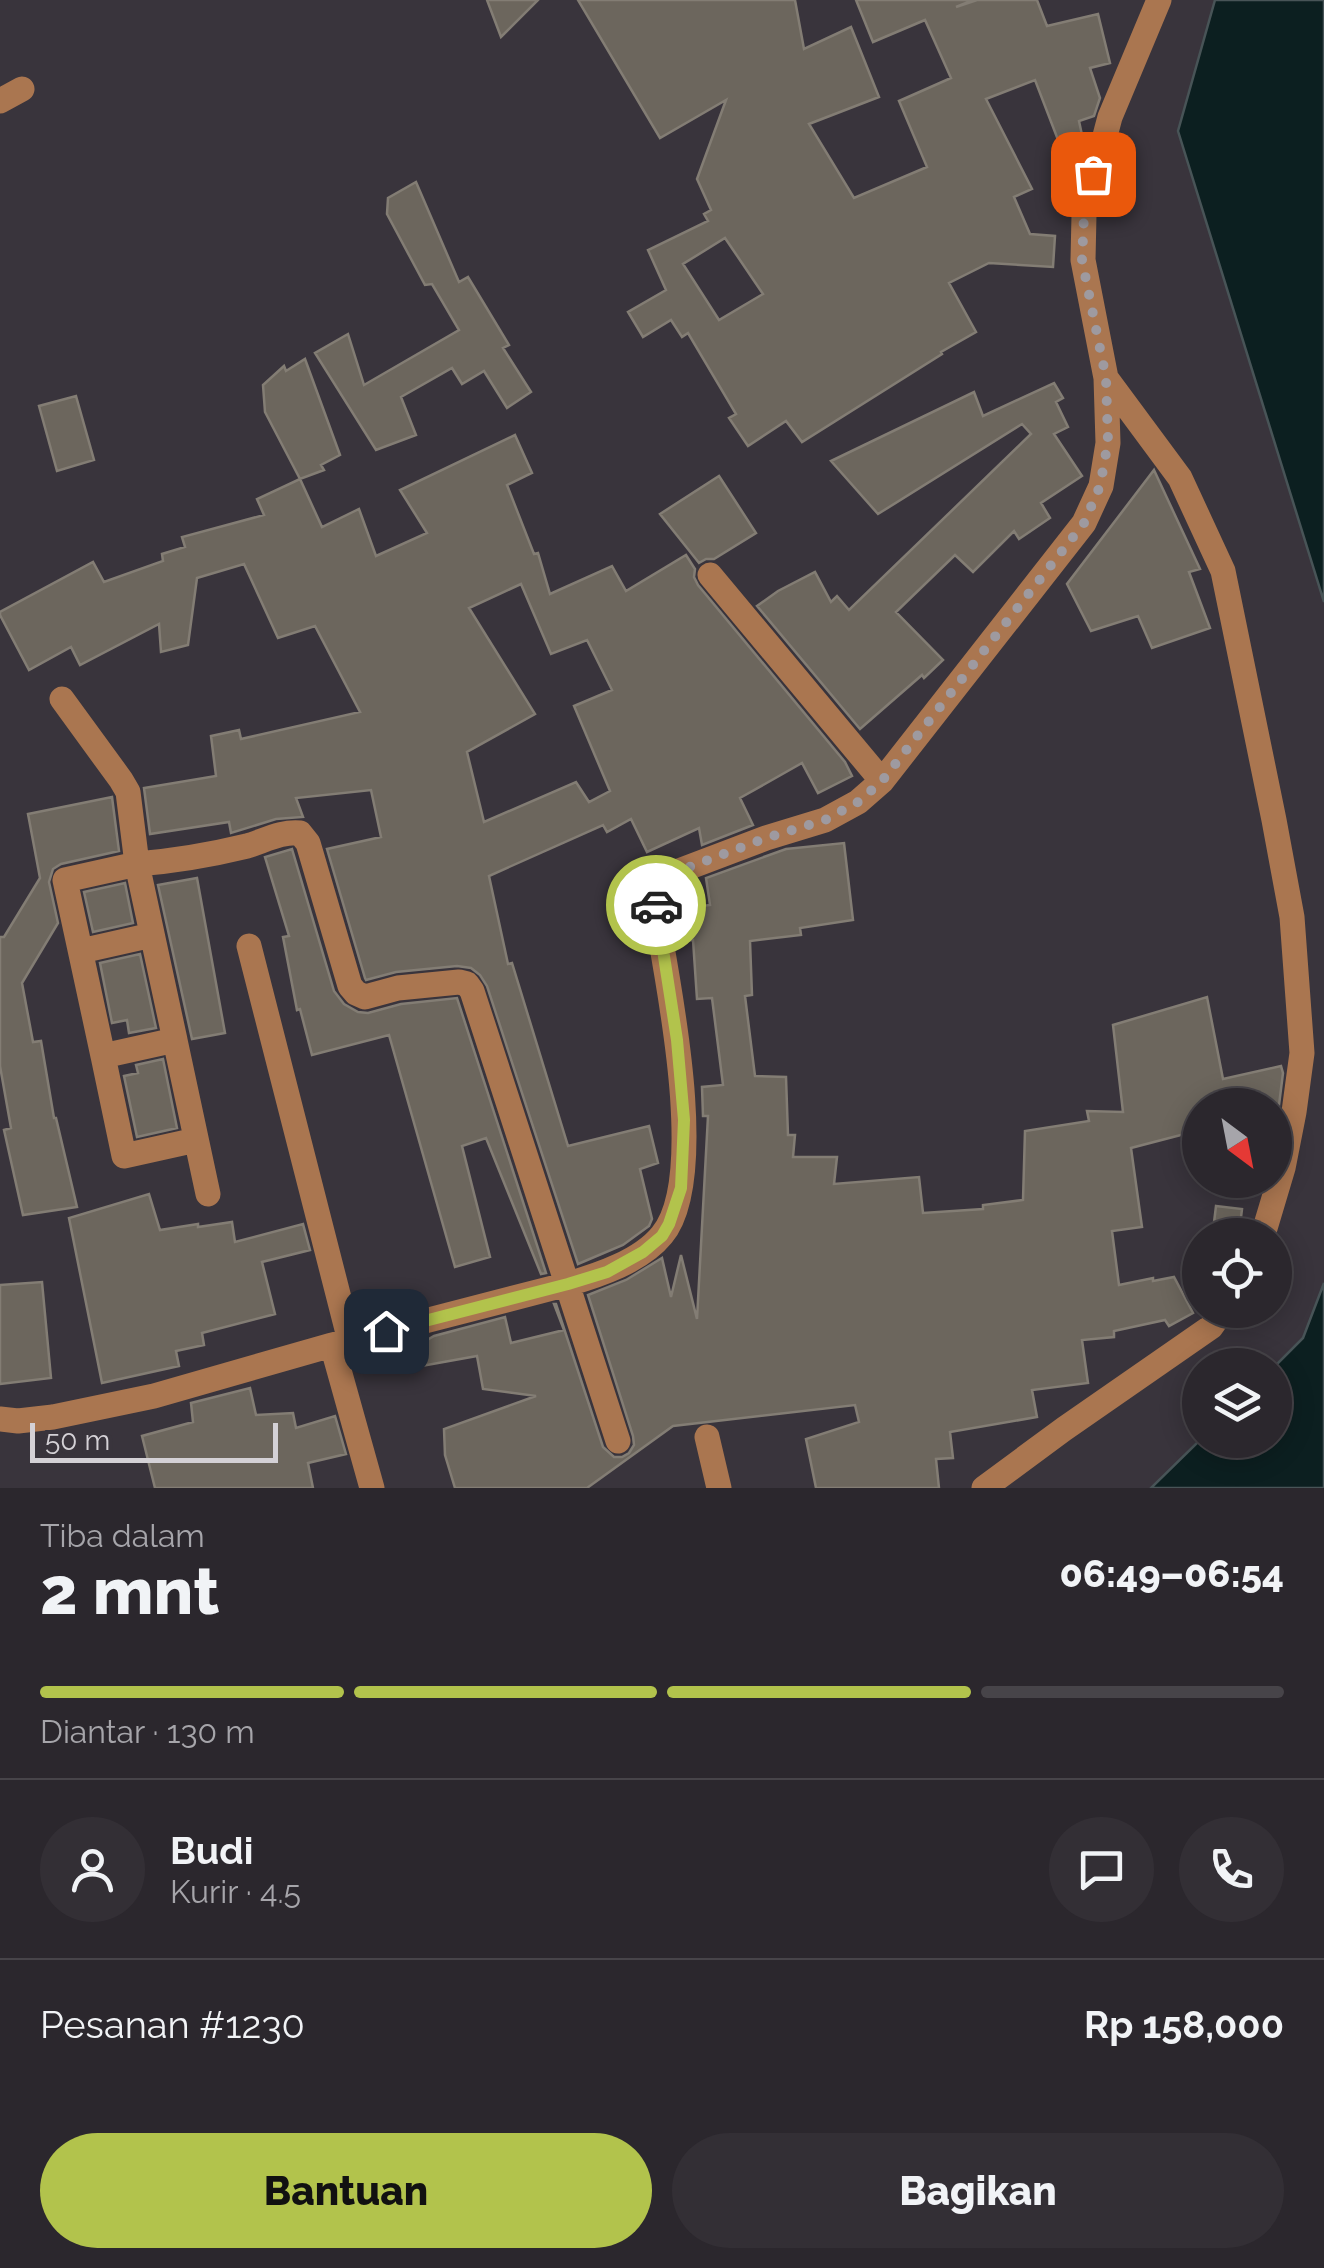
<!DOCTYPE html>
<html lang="id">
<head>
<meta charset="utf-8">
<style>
  body { margin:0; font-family:Raleway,sans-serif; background:#332f35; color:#f1f3f6; height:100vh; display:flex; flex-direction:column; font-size:38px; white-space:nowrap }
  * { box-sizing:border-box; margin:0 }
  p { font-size:32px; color:#a6a5aa }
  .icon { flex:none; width:55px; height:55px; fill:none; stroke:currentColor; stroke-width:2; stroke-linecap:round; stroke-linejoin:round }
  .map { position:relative; height:1488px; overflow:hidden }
  .side { display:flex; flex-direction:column; background:#2b272d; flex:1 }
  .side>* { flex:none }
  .needle { width:65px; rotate:148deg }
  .tools { position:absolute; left:1182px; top:1088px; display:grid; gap:20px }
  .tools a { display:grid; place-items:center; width:110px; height:110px; border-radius:50%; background:#2b272d; box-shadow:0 5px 25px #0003,0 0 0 2px #474449; font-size:50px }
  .scale { position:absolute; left:30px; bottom:25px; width:248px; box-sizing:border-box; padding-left:10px; border:5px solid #d4d1d6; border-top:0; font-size:28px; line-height:35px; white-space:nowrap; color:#d4d1d6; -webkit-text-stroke:8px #39343c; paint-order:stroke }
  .pin { position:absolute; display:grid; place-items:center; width:85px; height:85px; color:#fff; margin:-42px; border-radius:20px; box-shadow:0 5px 15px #0006 }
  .courier { position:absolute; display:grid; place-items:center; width:100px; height:100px; margin:-50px; border:8px solid #b2c34c; border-radius:50%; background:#fff; color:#222; box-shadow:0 2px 12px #0007 }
  .headline em { font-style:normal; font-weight:800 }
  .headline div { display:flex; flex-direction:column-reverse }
  .headline { display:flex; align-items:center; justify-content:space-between; height:170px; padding:0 40px }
  h1 { font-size:65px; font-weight:800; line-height:75px }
  .bar { display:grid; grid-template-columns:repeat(4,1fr); gap:15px 10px; align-content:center; height:120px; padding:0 40px }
  .bar i { height:12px; border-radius:8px; background:#474449 }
  .bar .current { background:#b2c34c }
  .bar p { grid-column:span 4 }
  .line { display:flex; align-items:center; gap:25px; padding:0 40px; border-top:2px solid #474449 }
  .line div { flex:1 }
  .round { display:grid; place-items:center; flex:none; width:105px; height:105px; border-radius:52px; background:#332f35 }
  .button { display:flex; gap:20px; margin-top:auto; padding:20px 40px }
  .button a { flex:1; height:115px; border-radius:60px; background:#b2c34c; color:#111; font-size:40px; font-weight:800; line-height:115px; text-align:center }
  .button a+a { background:#332f35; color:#f1f3f6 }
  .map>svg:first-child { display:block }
</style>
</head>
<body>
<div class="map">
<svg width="1324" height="1488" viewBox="0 0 1324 1488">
  <rect width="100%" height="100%" fill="#39343c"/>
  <path fill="#0c1f20" stroke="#485457" stroke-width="2.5" d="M1215,0h109v602l-146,-471z
    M1324,1283v205h-173l49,-48h75v-74l28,-28z"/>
  <path fill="#6c665d" stroke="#837d74" stroke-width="2.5" fill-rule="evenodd" d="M487,0h51l-37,37z
    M578,0h217l9,49 47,-22 28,70 -70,27 45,74 73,-31 -28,-66 52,-23 -26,-58 -52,22 -17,-42h117l-17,7 21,-7h60l10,26 51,-12 12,49 -20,5 10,30 -6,18 -15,5 6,28 -10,35 -40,-104 -49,19 46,90 -18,8 16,37 25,2 -2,31 -64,-4 -40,20 27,49 -35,20 1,2 -140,88 -16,-21 -38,25 -19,-28 7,-4 -48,-81 -6,4 -11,-17 -28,17 -15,-25 38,-22 -18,-40 60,-29 -4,-7 7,-4 -14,-31 29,-79 -66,38zM725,238l38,56 -44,26 -36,-56z
    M416,182l43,100 9,-5 41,68 -6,3 28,44 -24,16 -23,-37 -22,13 -10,-16 -51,29 15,38 -40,15 -61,-97 33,-19 16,51 95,-55 -27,-46 -7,1 -38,-71 1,-16z
    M305,359l35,96 -19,10 3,5 -24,9 -35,-67 -2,-27 21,-19 2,5z
    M1054,383l9,15 -7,4 12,25 -14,7 28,42 -41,27 9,15 -31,21 -5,-8 -41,41 -18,-17 -59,57 47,48 -19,18 -2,-3 -62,54 -103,-123 21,-15 37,-19 16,30 6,-6 12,14 182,-176 -9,-10 -144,90 -47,-53 143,-69 9,24z
    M76,396l18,64 -37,11 -18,-65z
    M515,435l17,38 -25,12 27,69 4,-1 12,41 62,-28 14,25 60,-36 9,14 -1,8 4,8 147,177 7,14 -34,17 -16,-30 -62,35 13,27 -51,20 -3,-17 -52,24 -16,-33 -24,13 -4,-7 -114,51 19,88 4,-1 56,183 81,-20 9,37 -18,6 12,50 -3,7 -26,19 -45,19 -91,-278 -7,-11 -9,-7 -14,-2 -61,6 -30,8 -1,-2 -38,-129 54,-12 -10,-47 -75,8 7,19 -27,2 -45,14 -2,-11 -79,12 -6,-46 72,-12 -5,-40 28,-6 2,9 119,-27 -45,-86 -37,12 -34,-74 -47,14 -9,67 -27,7 -2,-28 -79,41 -9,-18 -42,23 -29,-55v-3l93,-50 11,20 59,-21 -1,-7 23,-7 -3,-10 82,-22 -7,-16 43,-20 22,48 37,-18 17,47 51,-23 -27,-43zM521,584l30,70 36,-14 25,50 -38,16 36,85 -21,11 -13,-20 -92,40 -17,-70 68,-38 -66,-106z
    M1154,470l46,99 -11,3 21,56 -58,20 -14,-32 -47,15 -24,-47z
    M719,476l37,57 -42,26h-8l-7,4 -39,-49z
    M112,797l7,54 -58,13 -8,5 -4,13 9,41 -36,60 11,59 8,-1 13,77h2l21,89 -54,8 -19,-85 7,-2 -11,-62v-129h4l36,-59 -12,-64z
    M844,843l9,77 -53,8 1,7 -51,6 2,54 -7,1 10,80 31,1 2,58h7l-2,22h44l-3,27 85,-7 4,36 60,-4v-4l40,-5 2,-69 64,-10 -2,-10 36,1 -10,-87 94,-28 16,82 58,-13 2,7 -4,32h-79v25l-69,18 11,79 -30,4 7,54 34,-7v3l21,-4 19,36 -24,13 -4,-6 -51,11v6l-32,3 6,43 -56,7 5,27 -87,15 3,26 -17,1 3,29h-123l-10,-49 53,-17 -4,-17 -182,21 -86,62h-132l-10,-33 -1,-26 92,-33 -53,-7 -6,-33 -72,13 -34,-17 56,-12 7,-4 71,-19 6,26 53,-13 -10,-26h2l47,143 11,10h8l7,-4 5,-8 -1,-9 -45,-141 38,-15 36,-22 9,39 10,-42 16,64 11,-203h-5l-1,-29 21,-2 -11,-87 -15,1 -4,-59 -8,1 -5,-32 30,-4 -4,-27 80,-29z
    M292,849l42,142 10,13 14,8 10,1 33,-9 56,-6 89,275 -5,1 -55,-136 -24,8 28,111 -35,10 -66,-232 -77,20 -12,-46 -3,1 -14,-73 6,-1 -24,-79z
    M197,878l28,155 -33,6 -34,-154z
    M125,883l8,40 -40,9 -9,-40z
    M140,954l16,74 -27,5 -2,-13 -15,3 -12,-60z
    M163,1059l14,69 -40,9 -13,-61 14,-3 -2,-8z
    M149,1194l11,36 38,-6v3l34,-5 3,20 68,-18 7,26 -48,12 13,52 -73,19 2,12 -28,6 3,15 -77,17 -33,-165z
    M1216,1206l26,3 -3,25 -26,-3z
    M42,1282l9,96 -51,6v-99z
    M250,1388l6,27 37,-2 3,15 39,-12 11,38 -38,9 5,25h-158l-13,-52 51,-14 -2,-19z"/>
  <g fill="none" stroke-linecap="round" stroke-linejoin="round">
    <path stroke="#aa7650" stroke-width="25" d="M0,101l22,-12
      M1106,378l74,100 43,93 51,249 18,97 10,136 -8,59 -11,56 -20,67
      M710,575l172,206
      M62,699l59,81 7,12 9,72c37,-3 73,-9 110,-18 17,-5 35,-15 53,-13l8,10 42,143 6,7 9,4 33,-9 61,-6 8,2 5,7 146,450
      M137,864l38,176 -72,16 -38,-176z
      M249,946l101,395
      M81,951l71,-16
      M175,1040l33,154
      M103,1056l21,100 72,-16
      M332,1345l40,143
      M0,1419l18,2 35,-4 101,-21 178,-51 236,-61c31,-9 73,-23 94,-49 47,-56 6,-252 -6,-322 1,-20 8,-31 23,-42l87,-33 59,-18 33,-18 24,-21 202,-258 17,-37 7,-43 -2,-65 -23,-118 1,-45 26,-98 49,-117
      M707,1437l12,51
      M984,1488l80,-59 147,-102 12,-17"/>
  </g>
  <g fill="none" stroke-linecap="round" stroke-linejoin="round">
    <path stroke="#9e9aa0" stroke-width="10" stroke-dasharray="0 18" d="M656,905c3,-16 11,-25 23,-34l87,-33 59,-18 33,-18 24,-21 202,-258 16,-37 8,-44 -2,-64 -24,-118 2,-45 9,-41"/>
    <path stroke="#b2c34c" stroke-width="12" d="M386,1331l182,-47 39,-12 36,-20 19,-16 7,-12 12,-36 3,-68 -7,-80 -21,-135"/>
  </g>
</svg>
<div class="tools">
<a><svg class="needle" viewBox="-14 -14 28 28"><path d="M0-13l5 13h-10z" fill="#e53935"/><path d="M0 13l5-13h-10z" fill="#a6a5aa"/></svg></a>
<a><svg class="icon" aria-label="locate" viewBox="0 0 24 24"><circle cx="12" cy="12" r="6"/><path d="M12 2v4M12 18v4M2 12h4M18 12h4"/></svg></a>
<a><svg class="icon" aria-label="layers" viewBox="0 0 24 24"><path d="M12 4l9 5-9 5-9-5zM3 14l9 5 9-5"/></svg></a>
</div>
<div class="scale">50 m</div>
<div class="pin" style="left:1093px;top:174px;background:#ea580c"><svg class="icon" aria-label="bag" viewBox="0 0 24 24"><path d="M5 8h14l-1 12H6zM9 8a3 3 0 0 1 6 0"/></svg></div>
<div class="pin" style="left:386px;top:1331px;background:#1f2937"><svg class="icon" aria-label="home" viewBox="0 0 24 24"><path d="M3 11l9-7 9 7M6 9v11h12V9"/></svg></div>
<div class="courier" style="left:656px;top:905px"><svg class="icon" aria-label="car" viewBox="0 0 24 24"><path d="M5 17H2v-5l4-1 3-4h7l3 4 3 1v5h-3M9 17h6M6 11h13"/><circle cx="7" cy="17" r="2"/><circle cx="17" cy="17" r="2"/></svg></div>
</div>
<section class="side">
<div class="headline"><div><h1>2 mnt</h1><p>Tiba dalam</p></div><em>06:49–06:54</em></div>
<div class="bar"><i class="current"></i><i class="current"></i><i class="current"></i><i></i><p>Diantar · 130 m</p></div>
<div class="line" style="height:180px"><a class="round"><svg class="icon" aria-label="person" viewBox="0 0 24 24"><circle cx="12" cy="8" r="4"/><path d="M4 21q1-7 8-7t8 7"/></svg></a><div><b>Budi</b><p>Kurir · 4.5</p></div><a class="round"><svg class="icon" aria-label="chat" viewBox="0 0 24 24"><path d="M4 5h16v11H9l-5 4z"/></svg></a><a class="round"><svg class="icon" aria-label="phone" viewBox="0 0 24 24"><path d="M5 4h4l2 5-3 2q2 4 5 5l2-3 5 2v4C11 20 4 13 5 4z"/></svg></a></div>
<div class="line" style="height:130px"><div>Pesanan #1230</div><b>Rp 158,000</b></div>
<div class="button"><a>Bantuan</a><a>Bagikan</a></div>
</section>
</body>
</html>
